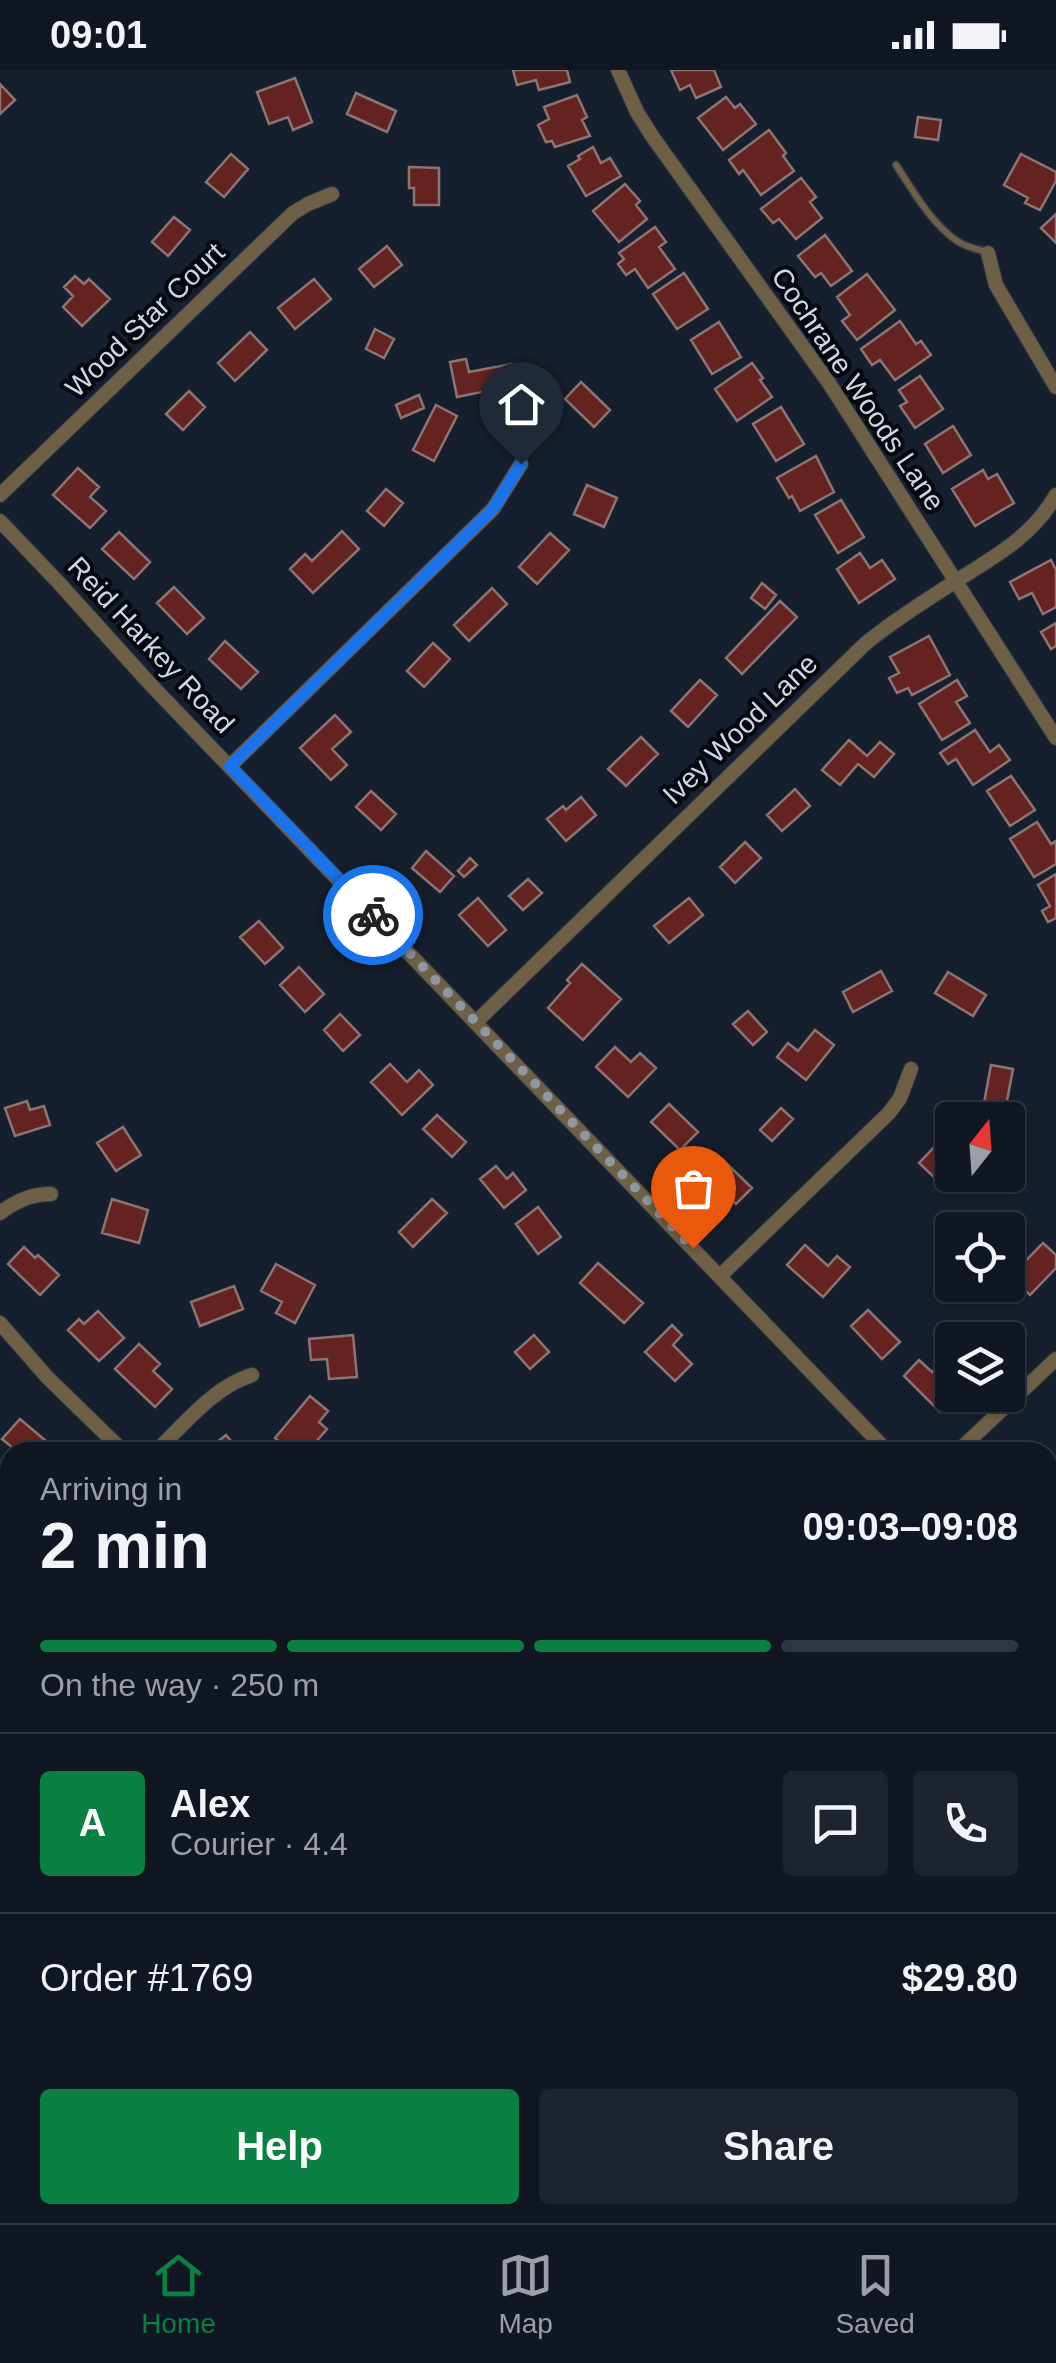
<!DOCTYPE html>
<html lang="en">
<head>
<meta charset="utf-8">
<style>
  body { margin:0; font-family:Helvetica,sans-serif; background:#1e242f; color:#f1f3f6; height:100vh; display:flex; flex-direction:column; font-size:38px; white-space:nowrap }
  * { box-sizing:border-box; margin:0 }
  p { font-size:32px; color:#9c9fa5 }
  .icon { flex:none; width:55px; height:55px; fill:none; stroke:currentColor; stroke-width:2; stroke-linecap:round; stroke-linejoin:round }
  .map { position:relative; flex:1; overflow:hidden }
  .panel { position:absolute; left:0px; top:1372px; width:1058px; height:782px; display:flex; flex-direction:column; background:#101722; border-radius:30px 30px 0 0; box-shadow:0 2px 8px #0004,0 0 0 2px #303640 }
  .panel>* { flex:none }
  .needle { width:65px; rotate:17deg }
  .fabs { position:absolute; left:935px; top:1032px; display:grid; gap:20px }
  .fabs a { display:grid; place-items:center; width:90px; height:90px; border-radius:10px; background:#101722; box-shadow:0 2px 8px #0004,0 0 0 2px #303640; font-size:50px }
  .pin { position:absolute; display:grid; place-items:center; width:85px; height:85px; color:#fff; margin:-102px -42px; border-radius:50% 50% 50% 0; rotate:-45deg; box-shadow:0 0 10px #0007 }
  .pin .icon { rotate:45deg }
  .courier { position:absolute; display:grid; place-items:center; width:100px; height:100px; margin:-50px; border:8px solid #1a73e8; border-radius:50%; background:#fff; color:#222; box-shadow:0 2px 12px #0007 }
  .summary em { font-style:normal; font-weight:800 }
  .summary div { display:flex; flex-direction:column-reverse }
  .summary { display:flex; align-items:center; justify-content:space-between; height:170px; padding:0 40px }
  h1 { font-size:65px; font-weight:800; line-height:75px }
  .bar { display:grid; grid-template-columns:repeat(4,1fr); gap:15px 10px; align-content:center; height:120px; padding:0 40px }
  .bar i { height:12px; border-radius:8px; background:#303640 }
  .bar .current { background:#0b8043 }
  .bar p { grid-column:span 4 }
  .line { display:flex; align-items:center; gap:25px; padding:0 40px; border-top:2px solid #303640 }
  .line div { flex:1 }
  .round { display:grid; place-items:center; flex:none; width:105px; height:105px; border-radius:10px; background:#1e242f }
  .primary-button { display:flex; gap:20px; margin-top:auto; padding:20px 40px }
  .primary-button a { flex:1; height:115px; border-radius:10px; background:#0b8043; color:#fff; font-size:40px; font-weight:800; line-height:115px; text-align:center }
  .primary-button a+a { background:#1e242f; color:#f1f3f6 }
  .status { display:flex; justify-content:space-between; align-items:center; height:70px; padding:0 50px; background:#101722; direction:ltr }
  .status svg { height:28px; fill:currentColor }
  .tab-bar { display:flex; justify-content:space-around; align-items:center; height:140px; border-top:2px solid #303640; background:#101722; font-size:28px; color:#9c9fa5 }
  .tab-bar a { display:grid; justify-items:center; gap:5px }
  .tab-bar .current { color:#0b8043 }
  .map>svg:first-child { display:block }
</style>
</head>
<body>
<div class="status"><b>09:01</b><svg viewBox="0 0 49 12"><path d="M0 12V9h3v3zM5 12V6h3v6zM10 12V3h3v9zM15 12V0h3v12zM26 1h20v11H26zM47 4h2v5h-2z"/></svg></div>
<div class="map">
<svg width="1056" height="2153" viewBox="0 0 1056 2153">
  <rect width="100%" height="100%" fill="#161f2d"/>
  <path fill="#394014" d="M0,2112l10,5v28h68l16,8h-94z"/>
  <path fill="#642320" stroke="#8c7572" stroke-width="2.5" d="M513,0h54l3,12 -31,8 -3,-10 -19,5z
    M671,0h43l7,17 -25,11 -6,-13 -10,5z
    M295,8l17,44 -19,8 -5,-13 -19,7 -12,-32z
    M0,14l15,16 -15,14z
    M356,23l40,18 -9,21 -40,-18z
    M577,25l10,22 -5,3 8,16 -35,11 -3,-6 -6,1 -8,-17 11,-6 -5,-12z
    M726,27l9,11 5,-4 16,20 -33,26 -25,-32z
    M918,47l23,3 -3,20 -23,-3z
    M769,60l17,23 -3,3 11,15 -33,24 -18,-25 -4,4 -10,-14z
    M593,77l8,16 9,-5 11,18 -35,20 -18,-30 12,-7 -2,-3z
    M231,84l17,15 -24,28 -18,-15z
    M1021,84l35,18v9l-16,29 -15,-7 3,-5 -24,-13z
    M409,97l30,1v37h-25v-17h-5z
    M801,108l15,19 -6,5 12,16 -26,21 -17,-20 -6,4 -12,-14z
    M625,114l15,17 -4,4 11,14 -28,23 -26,-31z
    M1056,144v29l-15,-15z
    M174,147l16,13 -22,26 -16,-14z
    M655,157l11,15 -7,5 16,22 -27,19 -13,-19 -9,6 -8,-11 6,-5 -5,-6z
    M825,165l27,36 -21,15 -10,-13 -6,4 -17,-21z
    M387,176l15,19 -28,22 -15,-18z
    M684,203l24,36 -31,20 -24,-35z
    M867,204l28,36 -38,30 -15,-19 8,-6 -13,-18z
    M75,206l9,8 5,-5 21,20 -28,27 -19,-19 10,-11 -9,-9z
    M314,209l17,20 -36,30 -17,-21z
    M900,251l16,23 5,-3 10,14 -36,25 -15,-20 -8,5 -11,-16z
    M719,252l22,35 -29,17 -21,-34z
    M375,259l19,10 -10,19 -18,-9z
    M250,262l17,18 -32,31 -17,-18z
    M466,289l3,13 42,-8 5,21 -59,12 -7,-35z
    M752,293l11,15 -3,2 12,17 -35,24 -22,-32z
    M920,306l23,33 -28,19 -15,-22 7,-4 -8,-12z
    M581,312l29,28 -16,17 -29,-28z
    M189,321l16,16 -22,23 -17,-16z
    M419,325l5,13 -23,10 -5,-13z
    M436,335l21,11 -23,45 -21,-11z
    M781,337l23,37 -28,17 -23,-37z
    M953,356l18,29 -28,18 -18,-29z
    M816,386l18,36 -34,19 -8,-15 -3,2 -12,-20z
    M78,398l21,19 -9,10 16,14 -16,17 -37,-33z
    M983,400l5,9 9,-5 17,29 -39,23 -23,-37z
    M587,415l30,13 -13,29 -30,-13z
    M386,419l17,14 -19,23 -17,-15z
    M841,430l23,37 -26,16 -23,-38z
    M342,461l17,18 -46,44 -23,-24 15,-15 7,7z
    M119,462l31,30 -16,17 -32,-30z
    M550,463l19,17 -32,34 -18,-17z
    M860,483l10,15 12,-8 13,19 -36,24 -22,-34z
    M1051,490l5,10v37l-13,7 -11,-21 -13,6 -9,-17z
    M762,513l14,12 -11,14 -14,-11z
    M174,517l30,31 -17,16 -30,-31z
    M492,518l15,16 -38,37 -15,-16z
    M780,531l17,16 -55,57 -16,-16z
    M1056,553v23l-5,3 -10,-17z
    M929,566l21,39 -38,20 -4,-7 -11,5 -8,-15 10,-5 -9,-16z
    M225,571l33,31 -17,17 -32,-30z
    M433,573l17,16 -26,28 -17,-16z
    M700,610l17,15 -29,32 -17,-16z
    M957,610l10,16 -11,6 14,21 -28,17 -23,-36z
    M335,645l16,17 -19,17 15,16 -16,15 -31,-32z
    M975,660l15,22 9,-7 11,15 -37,25 -17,-26 -8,5 -8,-11z
    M641,667l17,17 -32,32 -18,-17z
    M849,670l18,16 13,-14 14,12 -20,23 -16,-13 -18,21 -18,-15z
    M1011,706l24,34 -25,16 -23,-35z
    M795,719l15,17 -28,25 -15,-16z
    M371,721l25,23 -15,16 -25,-23z
    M581,727l15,18 -30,26 -19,-22 16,-13 3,4z
    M1037,752l14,22 5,-3v23l-22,13 -24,-38z
    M745,772l16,16 -26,25 -15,-16z
    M426,781l28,25 -14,16 -28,-24z
    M470,788l7,7 -13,12 -6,-6z
    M1056,804v44l-8,4 -6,-11 8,-5 -12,-21z
    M528,809l14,14 -19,17 -14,-14z
    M478,828l28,32 -18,16 -29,-31z
    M689,828l14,17 -34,28 -15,-17z
    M259,851l24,27 -18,16 -25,-27z
    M582,894l39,35 -38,41 -35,-32 22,-25 -3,-3z
    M299,897l25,27 -19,18 -25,-27z
    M881,901l11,20 -39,21 -10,-20z
    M948,902l38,23 -13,21 -38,-23z
    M748,941l19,21 -14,13 -20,-21z
    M340,944l20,21 -17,16 -19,-21z
    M815,960l19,15 -28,35 -29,-23 11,-14 10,8z
    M615,977l16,15 9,-9 16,15 -28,29 -32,-30z
    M390,994l17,18 12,-12 14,15 -31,30 -31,-33z
    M991,995l22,4 -7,37 -22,-3z
    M27,1031l3,9 14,-4 6,19 -35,11 -10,-28z
    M669,1034l29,28 -18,18 -29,-28z
    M781,1038l12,11 -21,22 -12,-11z
    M437,1045l29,27 -14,15 -29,-28z
    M123,1057l18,28 -25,16 -19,-28z
    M941,1070l11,7v15l-16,17 -17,-16z
    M723,1090l29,28 -16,16 -29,-27z
    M496,1096l11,13 6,-6 13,17 -22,18 -24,-29z
    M112,1129l36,11 -9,33 -37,-10z
    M432,1129l15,14 -34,34 -14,-15z
    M538,1137l23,30 -23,17 -22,-30z
    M1043,1173l13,12v13l-26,27 -19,-19z
    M805,1175l23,21 9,-10 13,11 -27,30 -36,-32z
    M24,1177l11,11 3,-3 21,20 -19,20 -32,-31z
    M598,1193l45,40 -19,20 -44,-40z
    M276,1194l39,21 -20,38 -19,-10 6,-11 -21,-11z
    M234,1216l9,23 -43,17 -9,-24z
    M868,1240l32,32 -18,17 -31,-33z
    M98,1241l26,27 -25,23 -31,-31 11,-11 5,5z
    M672,1255l10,10 -9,10 19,19 -17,17 -30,-29z
    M353,1265l4,42 -28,2 -2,-20 -16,1 -2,-21z
    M534,1265l15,17 -19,17 -15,-17z
    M139,1274l21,20 -7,7 19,18 -17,18 -40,-38z
    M919,1290l13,12 10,-9 10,11v16l-2,2 5,5 -15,15 -36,-36z
    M310,1326l18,15 -9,11 8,7 -20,23h-15l-17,-14z
    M20,1349l39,33h-41l-16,-13z
    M226,1365l12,14 -4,3h-29z
    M9,1558h1v66l-3,-7 -7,2v-57z
    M0,1865l10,1v70h-10z"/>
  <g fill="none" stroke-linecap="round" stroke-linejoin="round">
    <g stroke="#303946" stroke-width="9">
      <path id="lane" d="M896,95c17,26 35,58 61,76 9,6 19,8 30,11
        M0,1844l10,1"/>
    </g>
    <g stroke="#303946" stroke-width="16">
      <path id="street" d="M618,0l19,42 15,24 177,247 227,355
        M988,183l8,32 60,102
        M0,425l293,-282 15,-9 24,-10
        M0,451l59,62 93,103 736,766
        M230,696l263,-257 28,-45
        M476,952l389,-378c29,-24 60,-43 91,-63 39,-25 76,-44 100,-86
        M0,1143c16,-12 31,-19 51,-19
        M720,1206l169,-163 11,-15 11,-29
        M0,1253l47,54 77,75
        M155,1382c29,-27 58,-65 97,-77
        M957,1382l99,-93
        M1048,1548l8,9
        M0,1734l10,18
        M662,2145l6,8"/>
    </g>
    <g stroke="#303946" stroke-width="25">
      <path id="primary" d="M1048,1713l8,-5
        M1048,1751l8,-6
        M0,2044l10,4
        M0,2090l10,5
        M113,2145l23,8
        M186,2145c59,8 121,7 181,0"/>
    </g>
    <use href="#lane" stroke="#6e6046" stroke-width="6"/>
    <use href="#street" stroke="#6e6046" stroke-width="14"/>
    <use href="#primary" stroke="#c0a16a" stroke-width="22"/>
  </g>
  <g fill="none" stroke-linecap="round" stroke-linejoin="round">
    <path stroke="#9097a1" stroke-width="10" stroke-dasharray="0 18" d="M373,845l320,333"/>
    <path stroke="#1a73e8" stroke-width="12" d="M373,845l-143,-149 263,-257 28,-45"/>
  </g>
  <g text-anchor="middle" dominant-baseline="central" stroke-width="8" stroke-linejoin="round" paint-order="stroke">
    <g font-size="28" fill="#d1d7e0" stroke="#06090f">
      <text transform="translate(145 250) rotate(-44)">Wood Star Court</text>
      <text transform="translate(858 319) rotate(56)">Cochrane Woods Lane</text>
      <text transform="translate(151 575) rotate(47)">Reid Harkey Road</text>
      <text transform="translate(740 659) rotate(-44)">Ivey Wood Lane</text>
    </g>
  </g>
</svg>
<div class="fabs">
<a><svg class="needle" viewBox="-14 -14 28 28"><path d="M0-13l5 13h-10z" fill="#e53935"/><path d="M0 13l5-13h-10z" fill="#9c9fa5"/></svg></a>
<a><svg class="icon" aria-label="locate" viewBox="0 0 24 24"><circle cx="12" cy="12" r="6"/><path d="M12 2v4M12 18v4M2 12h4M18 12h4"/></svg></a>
<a><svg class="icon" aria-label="layers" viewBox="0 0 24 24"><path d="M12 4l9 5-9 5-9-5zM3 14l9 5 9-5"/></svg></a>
</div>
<div class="pin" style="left:693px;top:1178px;background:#ea580c"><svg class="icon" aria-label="bag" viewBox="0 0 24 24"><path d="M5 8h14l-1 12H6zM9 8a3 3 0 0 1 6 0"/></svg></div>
<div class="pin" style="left:521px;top:394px;background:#1f2937"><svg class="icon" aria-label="home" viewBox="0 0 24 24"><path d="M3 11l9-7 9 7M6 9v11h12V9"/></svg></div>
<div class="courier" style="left:373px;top:845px"><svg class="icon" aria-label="bike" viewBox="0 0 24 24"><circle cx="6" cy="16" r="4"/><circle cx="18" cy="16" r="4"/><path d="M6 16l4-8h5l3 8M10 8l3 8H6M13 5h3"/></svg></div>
<section class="panel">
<div class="summary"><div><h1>2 min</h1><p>Arriving in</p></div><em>09:03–09:08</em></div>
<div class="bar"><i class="current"></i><i class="current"></i><i class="current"></i><i></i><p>On the way · 250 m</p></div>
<div class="line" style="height:180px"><b class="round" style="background:#0b8043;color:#fff">A</b><div><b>Alex</b><p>Courier · 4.4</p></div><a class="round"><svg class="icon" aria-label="chat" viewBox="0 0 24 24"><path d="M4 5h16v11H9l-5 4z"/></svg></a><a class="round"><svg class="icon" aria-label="phone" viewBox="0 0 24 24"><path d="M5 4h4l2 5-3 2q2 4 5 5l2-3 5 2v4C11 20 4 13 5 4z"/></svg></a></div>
<div class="line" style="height:130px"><div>Order #1769</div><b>$29.80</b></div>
<div class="primary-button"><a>Help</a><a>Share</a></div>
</section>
</div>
<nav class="tab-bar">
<a class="current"><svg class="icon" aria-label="home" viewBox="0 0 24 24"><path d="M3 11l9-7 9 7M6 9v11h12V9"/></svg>Home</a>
<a><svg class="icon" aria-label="map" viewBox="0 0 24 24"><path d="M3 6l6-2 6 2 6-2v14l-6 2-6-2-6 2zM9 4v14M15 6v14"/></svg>Map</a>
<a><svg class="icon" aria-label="saved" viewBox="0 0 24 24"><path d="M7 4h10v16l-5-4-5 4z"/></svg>Saved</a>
</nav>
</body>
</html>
